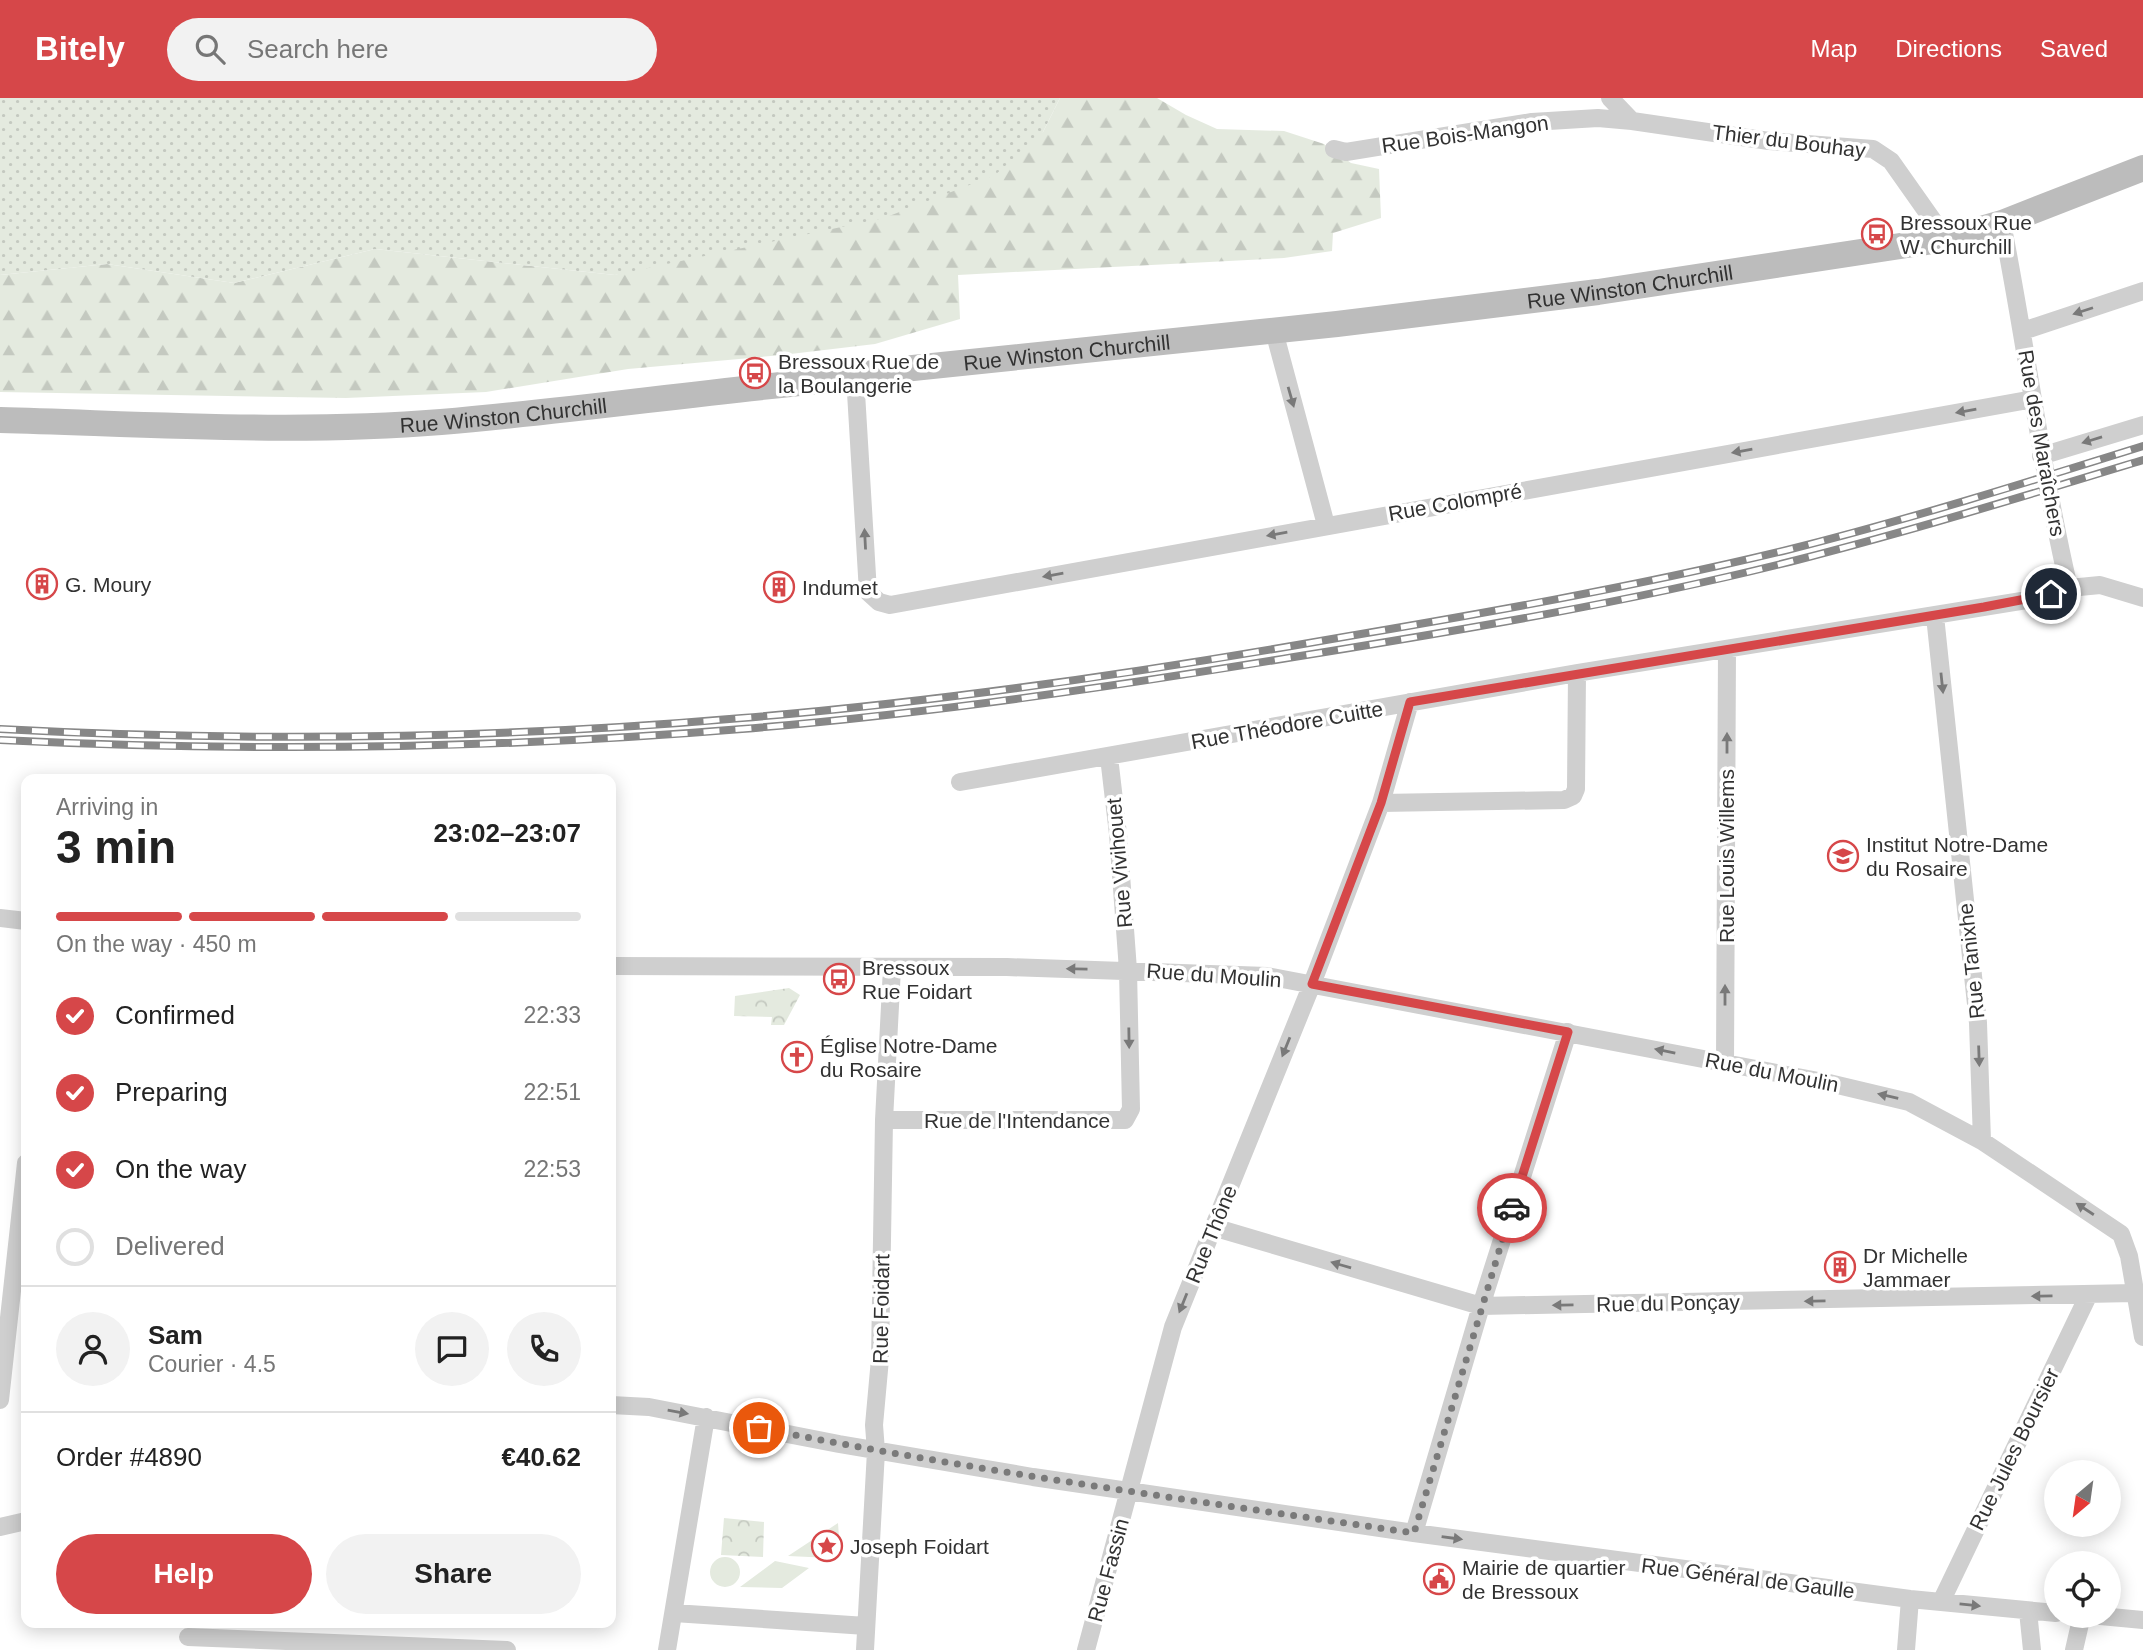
<!DOCTYPE html>
<html lang="en">
<head>
<meta charset="utf-8">
<style>
  body { margin:0; font-family:Helvetica,sans-serif; background:#f2f2f2; color:#222; height:100vh; display:flex; flex-direction:column; font-size:26px; white-space:nowrap }
  * { box-sizing:border-box; margin:0 }
  p { font-size:23px; color:#767676 }
  .icon { flex:none; width:38px; height:38px; fill:none; stroke:currentColor; stroke-width:2; stroke-linecap:round; stroke-linejoin:round }
  .map { position:relative; flex:1; overflow:hidden }
  .panel { position:absolute; left:21px; top:676px; width:595px; height:854px; display:flex; flex-direction:column; background:#fff; border-radius:14px; box-shadow:0 4px 18px #0003 }
  .panel>* { flex:none }
  .needle { width:46px; rotate:209deg }
  .fabs { position:absolute; left:2044px; top:1362px; display:grid; gap:14px }
  .fabs a { display:grid; place-items:center; width:77px; height:77px; border-radius:50%; background:#fff; box-shadow:0 4px 18px #0003; font-size:35px }
  .pin { position:absolute; display:grid; place-items:center; width:60px; height:60px; color:#fff; margin:-30px; border:4px solid #fff; border-radius:50%; box-shadow:0 2px 7px #0007 }
  .courier { position:absolute; display:grid; place-items:center; width:70px; height:70px; margin:-35px; border:5px solid #d64749; border-radius:50%; background:#fff; color:#222; box-shadow:0 2px 9px #0007 }
  .head em { font-style:normal; font-weight:600 }
  .head div { display:flex; flex-direction:column-reverse }
  .head { display:flex; align-items:center; justify-content:space-between; height:119px; padding:0 35px }
  h1 { font-size:46px; font-weight:600; line-height:52px }
  .bar { display:grid; grid-template-columns:repeat(4,1fr); gap:10px 7px; align-content:center; height:84px; padding:0 35px }
  .bar i { height:9px; border-radius:5px; background:#e0e0e0 }
  .bar .on { background:#d64749 }
  .bar p { grid-column:span 4 }
  .line { display:flex; align-items:center; gap:18px; padding:0 35px; border-top:2px solid #e0e0e0 }
  .line div { flex:1 }
  .round { display:grid; place-items:center; flex:none; width:74px; height:74px; border-radius:37px; background:#f2f2f2 }
  ol { padding:0 35px; list-style:none }
  li { display:flex; align-items:center; gap:21px; height:77px }
  li p { margin-inline-start:auto }
  li .icon { padding:7px; border-radius:50%; background:#d64749; color:#fff; stroke-width:4 }
  li:last-child { color:#767676 }
  li i { width:38px; height:38px; border:4px solid #e0e0e0; border-radius:50% }
  .primary-button { display:flex; gap:14px; margin-top:auto; padding:14px 35px }
  .primary-button a { flex:1; height:80px; border-radius:42px; background:#d64749; color:#fff; font-size:28px; font-weight:600; line-height:80px; text-align:center }
  .primary-button a+a { background:#f2f2f2; color:#222 }
  header { display:flex; align-items:center; gap:42px; box-sizing:border-box; height:98px; padding:0 35px; background:#d64749; color:#fff }
  header strong { font-size:33px }
  nav { display:flex; gap:38px; margin-inline-start:auto; font-size:24px }
  .search { width:490px; height:63px; background:#f2f2f2; display:flex; align-items:center; gap:18px; box-sizing:border-box; padding:0 24px; border-radius:38px; color:#767676; font-size:26px }
  .map>svg:first-child { display:block }
</style>
</head>
<body>
<header>
<strong>Bitely</strong>
<div class="search"><svg class="icon" aria-label="search" viewBox="0 0 24 24"><circle cx="10" cy="10" r="6"/><path d="M15 15l6 6"/></svg>Search here</div>
<nav><a>Map</a><a>Directions</a><a>Saved</a></nav>
</header>
<div class="map">
<svg width="2143" height="1552" viewBox="0 0 2143 1552">
  <defs>
    <pattern id="forest-firs" width="22" height="20" patternUnits="userSpaceOnUse" patternTransform="scale(1.75)"><rect width="22" height="20" fill="#e4eadf"/><path d="M5 1l3.5 6h-7zM16 11l3.5 6h-7z" fill="#c4c9c0"/></pattern>
    <pattern id="park-crowns" width="20" height="18" patternUnits="userSpaceOnUse" patternTransform="scale(1.75)"><rect width="20" height="18" fill="#e4eadf"/><path d="M2 6a3 3 0 1 1 6 0M12 15a3 3 0 1 1 6 0" fill="none" stroke="#c4c9c0"/></pattern>
    <pattern id="garden-dots" width="8" height="8" patternUnits="userSpaceOnUse" patternTransform="scale(1.75)"><rect width="8" height="8" fill="#e4eadf"/><path d="M2 2h.1M6 6h.1" fill="none" stroke="#c4c9c0" stroke-width="1.8" stroke-linecap="round"/></pattern>
  </defs>
  <rect width="100%" height="100%" fill="#fff"/>
  <path fill="#e4eadf" d="M838,1425l2,28 -9,7 -43,-2z
    M710 1474a15 15 0 1 1 30 0a15 15 0 1 1-30 0Z
    M775,1463l34,7 -27,20 -42,-1z"/>
  <path fill="url(#forest-firs)" d="M1060,0h97l29,17 31,14 67,2 40,13 27,19 28,6 2,49 -48,15 -1,18 -48,7 -326,17 2,44 -85,25 -93,11 -154,14 -142,23 -140,6 -346,-6v-117l107,-11 127,19 141,-34 240,26 428,-143z"/>
  <path fill="url(#park-crowns)" d="M789,890l11,7 -16,30h-13l1,-8 -38,-1 1,-20z
    M724,1420l40,4 -1,35 -42,-2z"/>
  <path fill="url(#garden-dots)" d="M0,0h1060l-17,34 -48,43 -111,43 -269,57 -240,-26 -141,34 -127,-19 -107,11z"/>
  <g fill="none" stroke-linecap="round" stroke-linejoin="round">
    <path stroke="#cfcfcf" stroke-width="18" d="M1610,0l22,23
      M1334,51l12,3 186,-30 66,-4 34,3 137,20 104,8 18,12 55,78
      M2002,125c24,121 39,244 67,365l31,-3 43,13
      M1274,233l52,194
      M2023,233l120,-40
      M855,278l13,216 11,10 11,3 1143,-206
      M2041,358l102,-31
      M1935,518l43,407 4,118
      M960,684l617,-109 457,-74 35,-11
      M1381,705l183,-3 9,-4 3,-7 1,-116
      M0,820l26,3
      M611,868l396,1 260,9 562,107 80,19 73,39 139,93 8,22 14,81
      M1725,965l2,-414
      M884,1022h241l6,-11 -3,-139 -10,-136 -9,-77
      M1213,1129l268,79 654,-13
      M0,1302l26,-237
      M611,1307l38,2 190,37 194,33 381,56 496,66 146,14
      M0,1429l26,-6
      M1414,1435l67,-227 87,-274
      M1941,1504l147,-306
      M2028,1513l4,39
      M674,1515l192,13
      M2090,1517l53,5
      M188,1539l319,13
      M667,1552l39,-233
      M865,1552l11,-199 -2,-26 6,-66 4,-239 8,-152
      M1086,1552l87,-323 139,-343 69,-181 29,-101
      M1906,1552l4,-51
      M2074,1552l8,-35"/>
    <path stroke="#bcbcbc" stroke-width="26" id="s1" d="M0,322c147,4 294,14 441,2 130,-11 260,-30 390,-42l53,-9 453,-47 261,-32 348,-53 56,-16 141,-55"/>
    <g stroke="#878787" stroke-width="8">
      <path id="rail" d="M0,631c247,13 496,10 742,-11 196,-16 390,-44 584,-78 154,-26 308,-53 461,-90 120,-30 238,-67 356,-104
        M0,642c247,12 495,9 742,-11 185,-15 368,-42 552,-72 168,-27 337,-55 503,-97 117,-30 231,-65 346,-100"/>
    </g>
    <use href="#rail" stroke="#fff" stroke-width="5" stroke-dasharray="16" stroke-linecap="butt"/>
  </g>
  <defs><path id="oneway-solid" d="M-6-.8H1V-3.2L6.5 0L1 3.2V.8H-6Z" transform="scale(1.75)"/></defs>
  <g fill="#797979">
    <use href="#oneway-solid" transform="translate(2083 213) rotate(162)"/>
    <use href="#oneway-solid" transform="translate(1291 299) rotate(74)"/>
    <use href="#oneway-solid" transform="translate(1966 313) rotate(170)"/>
    <use href="#oneway-solid" transform="translate(2092 342) rotate(163)"/>
    <use href="#oneway-solid" transform="translate(1742 353) rotate(170)"/>
    <use href="#oneway-solid" transform="translate(1277 436) rotate(170)"/>
    <use href="#oneway-solid" transform="translate(865 441) rotate(-93)"/>
    <use href="#oneway-solid" transform="translate(1053 477) rotate(170)"/>
    <use href="#oneway-solid" transform="translate(1942 585) rotate(84)"/>
    <use href="#oneway-solid" transform="translate(1727 645) rotate(-90)"/>
    <use href="#oneway-solid" transform="translate(1077 871) rotate(-179)"/>
    <use href="#oneway-solid" transform="translate(1725 897) rotate(-90)"/>
    <use href="#oneway-solid" transform="translate(1129 940) rotate(89)"/>
    <use href="#oneway-solid" transform="translate(1286 949) rotate(112)"/>
    <use href="#oneway-solid" transform="translate(1665 953) rotate(-169)"/>
    <use href="#oneway-solid" transform="translate(1979 958) rotate(88)"/>
    <use href="#oneway-solid" transform="translate(1888 998) rotate(-167)"/>
    <use href="#oneway-solid" transform="translate(2085 1111) rotate(-147)"/>
    <use href="#oneway-solid" transform="translate(1341 1167) rotate(-164)"/>
    <use href="#oneway-solid" transform="translate(2042 1198) rotate(179)"/>
    <use href="#oneway-solid" transform="translate(1815 1203) rotate(179)"/>
    <use href="#oneway-solid" transform="translate(1183 1205) rotate(112)"/>
    <use href="#oneway-solid" transform="translate(1563 1207) rotate(179)"/>
    <use href="#oneway-solid" transform="translate(678 1314) rotate(10)"/>
    <use href="#oneway-solid" transform="translate(1452 1440) rotate(8)"/>
    <use href="#oneway-solid" transform="translate(1970 1507) rotate(6)"/>
  </g>
  <g fill="none" stroke-linecap="round" stroke-linejoin="round">
    <path stroke="#7a7a7a" stroke-width="7" stroke-dasharray="0 12.6" d="M759,1330c217,43 436,73 655,105l98,-325"/>
    <path stroke="#d64749" stroke-width="9" d="M1512,1110l56,-176 -256,-48 69,-181 29,-101 574,-95 67,-13"/>
  </g>
  <defs>
    <g id="bus-ring" transform="scale(1.575)"><circle r="9.5" fill="#fff" stroke="#d64749" stroke-width="1.5"/><path d="M-5-6H5V4H4V6H2V4H-2V6H-4V4H-5ZM-3.5-4V0h7V-4ZM-3.5 1.2v1.5H-2V1.2ZM2 1.2v1.5H3.5V1.2Z" fill="#d64749"/></g>
    <g id="building-ring" transform="scale(1.575)"><circle r="9.5" fill="#fff" stroke="#d64749" stroke-width="1.5"/><path d="M-4-6H4V6H1V3H-1V6H-4ZM-2.5-4.3h1.7v1.8h-1.7ZM.8-4.3h1.7v1.8H.8ZM-2.5-1h1.7V.8h-1.7ZM.8-1h1.7V.8H.8Z" fill="#d64749"/></g>
    <g id="school-ring" transform="scale(1.575)"><circle r="9.5" fill="#fff" stroke="#d64749" stroke-width="1.5"/><path d="M0-5L7-2L0 1L-7-2ZM-4 1L0 2.5L4 1V4Q0 6-4 4Z" fill="#d64749"/></g>
    <g id="church-ring" transform="scale(1.575)"><circle r="9.5" fill="#fff" stroke="#d64749" stroke-width="1.5"/><path d="M-1.2-6h2.4v3.5h3.3v2.4h-3.3V6h-2.4V-.1h-3.3v-2.4h3.3Z" fill="#d64749"/></g>
    <g id="sight-ring" transform="scale(1.575)"><circle r="9.5" fill="#fff" stroke="#d64749" stroke-width="1.5"/><path d="M0-6L1.8-2.2L6-1.7L2.9 1.2L3.7 5.4L0 3.3L-3.7 5.4L-2.9 1.2L-6-1.7L-1.8-2.2Z" fill="#d64749"/></g>
    <g id="civic-ring" transform="scale(1.575)"><circle r="9.5" fill="#fff" stroke="#d64749" stroke-width="1.5"/><path d="M-.6-6.5H3V-4.5H.6V-3L4-1V1h2V6H-6V1h2V-1L-.6-3ZM-1.2 2.5V6h2.4V2.5Z" fill="#d64749"/></g>
  </defs>
  <g fill-rule="evenodd">
    <use href="#bus-ring" x="1877" y="136"/>
    <use href="#bus-ring" x="755" y="275"/>
    <use href="#building-ring" x="42" y="486"/>
    <use href="#building-ring" x="779" y="489"/>
    <use href="#school-ring" x="1843" y="758"/>
    <use href="#bus-ring" x="839" y="881"/>
    <use href="#church-ring" x="797" y="959"/>
    <use href="#building-ring" x="1840" y="1169"/>
    <use href="#sight-ring" x="827" y="1448"/>
    <use href="#civic-ring" x="1439" y="1481"/>
  </g>
  <g text-anchor="middle" dominant-baseline="central" stroke-width="7" stroke-linejoin="round" paint-order="stroke">
    <g font-size="21" fill="#323232" stroke="#fff">
      <text transform="translate(1465 36) rotate(-8)">Rue Bois-Mangon</text>
      <text transform="translate(1789 43) rotate(7)">Thier du Bouhay</text>
      <text stroke="none"><textPath href="#s1" startOffset="1638">Rue Winston Churchill</textPath></text>
      <text stroke="none"><textPath href="#s1" startOffset="1071">Rue Winston Churchill</textPath></text>
      <text stroke="none"><textPath href="#s1" startOffset="504">Rue Winston Churchill</textPath></text>
      <text transform="translate(2042 345) rotate(80)">Rue des Maraîchers</text>
      <text transform="translate(1455 404) rotate(-10)">Rue Colompré</text>
      <text transform="translate(1287 627) rotate(-10)">Rue Théodore Cuitte</text>
      <text transform="translate(1726 758) rotate(-90)">Rue Louis Willems</text>
      <text transform="translate(1119 765) rotate(-95)">Rue Vivihouet</text>
      <text transform="translate(1971 863) rotate(-96)">Rue Tanixhe</text>
      <text transform="translate(1214 877) rotate(4)">Rue du Moulin</text>
      <text transform="translate(1772 974) rotate(11)">Rue du Moulin</text>
      <text x="1017" y="1022">Rue de l'Intendance</text>
      <text transform="translate(1211 1136) rotate(-68)">Rue Thône</text>
      <text transform="translate(1668 1205) rotate(-1)">Rue du Ponçay</text>
      <text transform="translate(881 1211) rotate(-89)">Rue Foidart</text>
      <text transform="translate(2014 1351) rotate(-64)">Rue Jules Boursier</text>
      <text transform="translate(1108 1472) rotate(-75)">Rue Fassin</text>
      <text transform="translate(1748 1480) rotate(7)">Rue Général de Gaulle</text>
    </g>
    <g font-size="21" fill="#323232" stroke="#fff" text-anchor="start">
      <text x="1900" y="124">Bressoux Rue<tspan x="1900" dy="24">W. Churchill</tspan></text>
      <text x="778" y="263">Bressoux Rue de<tspan x="778" dy="24">la Boulangerie</tspan></text>
      <text x="65" y="486">G. Moury</text>
      <text x="802" y="489">Indumet</text>
      <text x="1866" y="746">Institut Notre-Dame<tspan x="1866" dy="24">du Rosaire</tspan></text>
      <text x="862" y="869">Bressoux<tspan x="862" dy="24">Rue Foidart</tspan></text>
      <text x="820" y="947">Église Notre-Dame<tspan x="820" dy="24">du Rosaire</tspan></text>
      <text x="1863" y="1157">Dr Michelle<tspan x="1863" dy="24">Jammaer</tspan></text>
      <text x="850" y="1448">Joseph Foidart</text>
      <text x="1462" y="1469">Mairie de quartier<tspan x="1462" dy="24">de Bressoux</tspan></text>
    </g>
  </g>
</svg>
<div class="fabs">
<a><svg class="needle" viewBox="-14 -14 28 28"><path d="M0-13l5 13h-10z" fill="#e53935"/><path d="M0 13l5-13h-10z" fill="#767676"/></svg></a>
<a><svg class="icon" aria-label="locate" viewBox="0 0 24 24"><circle cx="12" cy="12" r="6"/><path d="M12 2v4M12 18v4M2 12h4M18 12h4"/></svg></a>
</div>
<div class="pin" style="left:759px;top:1330px;background:#ea580c"><svg class="icon" aria-label="bag" viewBox="0 0 24 24"><path d="M5 8h14l-1 12H6zM9 8a3 3 0 0 1 6 0"/></svg></div>
<div class="pin" style="left:2051px;top:496px;background:#1f2937"><svg class="icon" aria-label="home" viewBox="0 0 24 24"><path d="M3 11l9-7 9 7M6 9v11h12V9"/></svg></div>
<div class="courier" style="left:1512px;top:1110px"><svg class="icon" aria-label="car" viewBox="0 0 24 24"><path d="M5 17H2v-5l4-1 3-4h7l3 4 3 1v5h-3M9 17h6M6 11h13"/><circle cx="7" cy="17" r="2"/><circle cx="17" cy="17" r="2"/></svg></div>
<section class="panel">
<div class="head"><div><h1>3 min</h1><p>Arriving in</p></div><em>23:02–23:07</em></div>
<div class="bar"><i class="on"></i><i class="on"></i><i class="on"></i><i></i><p>On the way · 450 m</p></div>
<ol>
<li><svg class="icon" aria-label="check" viewBox="0 0 24 24"><path d="M5 12l5 5 9-10"/></svg>Confirmed<p>22:33</p></li>
<li><svg class="icon" aria-label="check" viewBox="0 0 24 24"><path d="M5 12l5 5 9-10"/></svg>Preparing<p>22:51</p></li>
<li><svg class="icon" aria-label="check" viewBox="0 0 24 24"><path d="M5 12l5 5 9-10"/></svg>On the way<p>22:53</p></li>
<li><i></i>Delivered</li>
</ol>
<div class="line" style="height:126px"><a class="round"><svg class="icon" aria-label="person" viewBox="0 0 24 24"><circle cx="12" cy="8" r="4"/><path d="M4 21q1-7 8-7t8 7"/></svg></a><div><b>Sam</b><p>Courier · 4.5</p></div><a class="round"><svg class="icon" aria-label="chat" viewBox="0 0 24 24"><path d="M4 5h16v11H9l-5 4z"/></svg></a><a class="round"><svg class="icon" aria-label="phone" viewBox="0 0 24 24"><path d="M5 4h4l2 5-3 2q2 4 5 5l2-3 5 2v4C11 20 4 13 5 4z"/></svg></a></div>
<div class="line" style="height:91px"><div>Order #4890</div><b>€40.62</b></div>
<div class="primary-button"><a>Help</a><a>Share</a></div>
</section>
</div>
</body>
</html>
